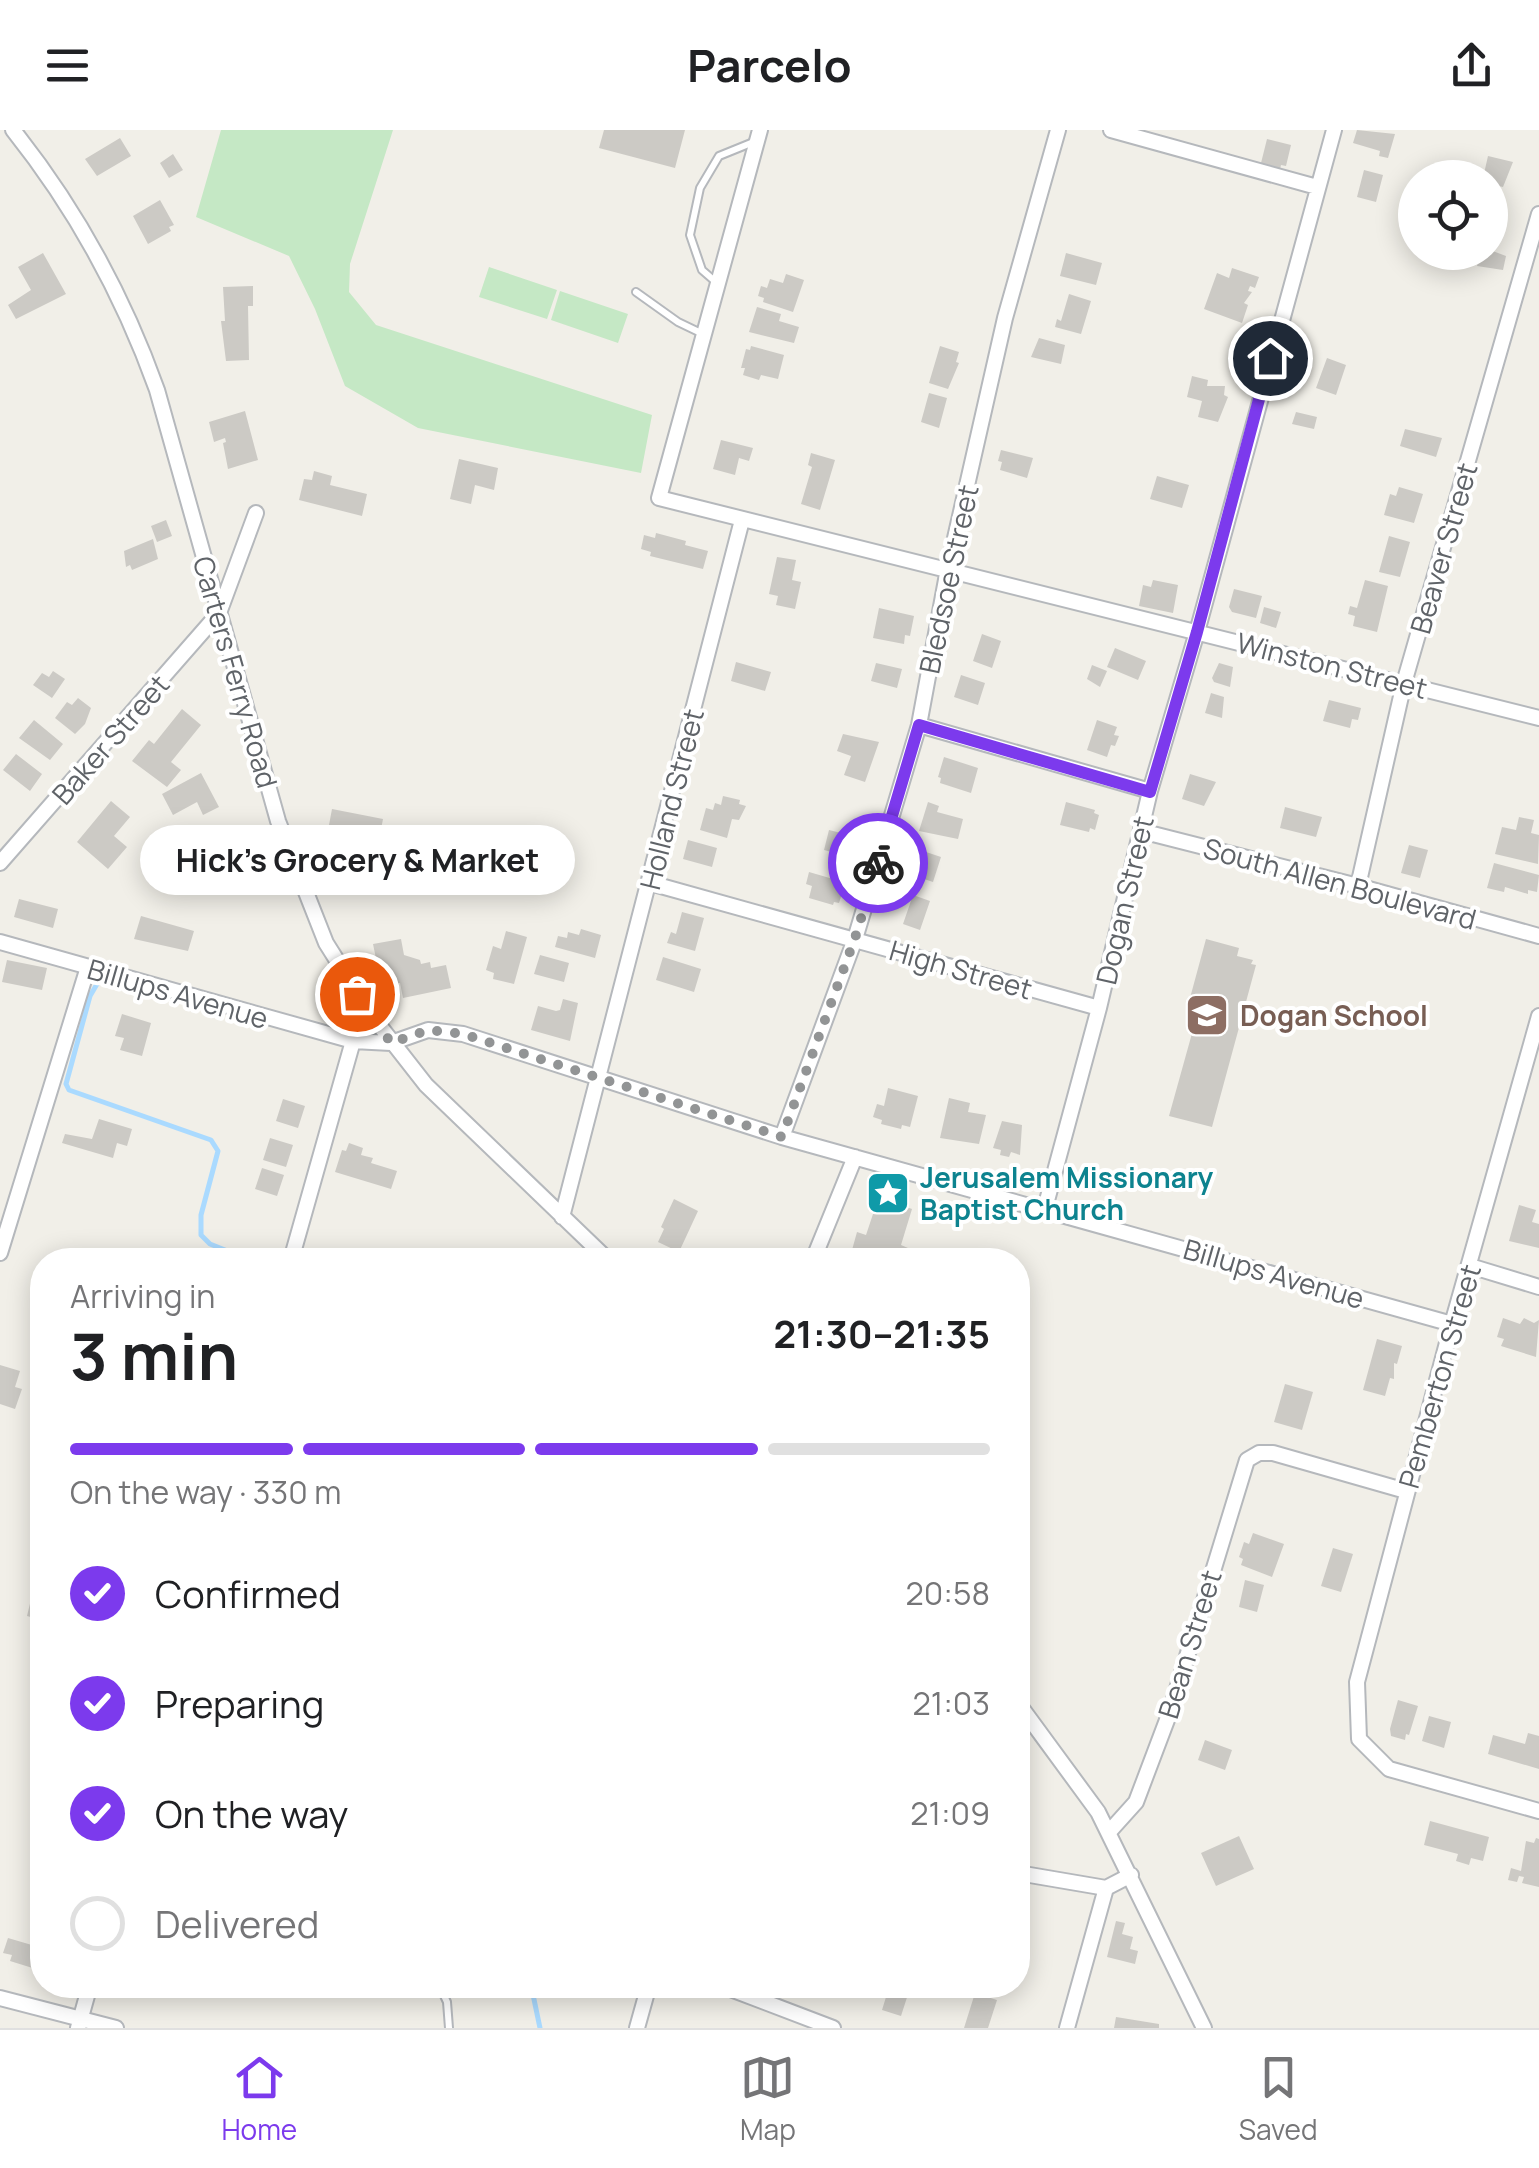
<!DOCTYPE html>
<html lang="en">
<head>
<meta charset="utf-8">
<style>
  body { margin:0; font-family:Manrope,sans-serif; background:#f6f6f6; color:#202124; height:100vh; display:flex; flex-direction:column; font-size:38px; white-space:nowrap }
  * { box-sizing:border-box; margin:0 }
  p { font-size:32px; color:#757577 }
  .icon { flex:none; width:55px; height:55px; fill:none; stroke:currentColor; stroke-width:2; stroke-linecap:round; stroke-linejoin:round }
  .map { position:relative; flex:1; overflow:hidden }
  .panel { position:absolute; left:30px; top:1118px; width:1000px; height:750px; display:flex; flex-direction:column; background:#fff; border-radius:40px; box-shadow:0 5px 25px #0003 }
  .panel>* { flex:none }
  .tools { position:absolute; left:1398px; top:30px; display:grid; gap:20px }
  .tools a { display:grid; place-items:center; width:110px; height:110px; border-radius:50%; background:#fff; box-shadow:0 5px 25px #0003; font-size:50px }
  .pin { position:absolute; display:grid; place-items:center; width:85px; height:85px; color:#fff; margin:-42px; border:5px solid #fff; border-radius:50%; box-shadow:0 2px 10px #0007 }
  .courier { position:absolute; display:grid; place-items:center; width:100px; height:100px; margin:-50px; border:8px solid #7c3aed; border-radius:50%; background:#fff; color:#222; box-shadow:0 2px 12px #0007 }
  .bubble { position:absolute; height:70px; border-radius:35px; background:#fff; box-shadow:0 5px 25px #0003; font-size:32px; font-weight:700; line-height:70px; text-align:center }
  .summary em { font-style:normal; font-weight:700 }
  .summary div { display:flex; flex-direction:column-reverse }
  .summary { display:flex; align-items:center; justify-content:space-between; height:170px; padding:0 40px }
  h1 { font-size:65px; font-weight:700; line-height:75px }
  .bar { display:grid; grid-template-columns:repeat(4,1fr); gap:15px 10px; align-content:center; height:120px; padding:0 40px }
  .bar i { height:12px; border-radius:8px; background:#e0e0e0 }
  .bar .on { background:#7c3aed }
  .bar p { grid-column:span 4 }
  ol { padding:0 40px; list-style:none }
  li { display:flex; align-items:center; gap:30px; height:110px }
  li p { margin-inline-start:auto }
  li .icon { padding:10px; border-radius:50%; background:#7c3aed; color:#fff; stroke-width:4 }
  li:last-child { color:#757577 }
  li i { width:55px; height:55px; border:5px solid #e0e0e0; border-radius:50% }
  header { display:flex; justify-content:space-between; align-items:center; height:130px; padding:0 40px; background:#fff; font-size:45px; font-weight:700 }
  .menu { display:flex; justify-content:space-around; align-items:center; height:140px; border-top:2px solid #e0e0e0; background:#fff; font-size:28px; color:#757577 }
  .menu a { display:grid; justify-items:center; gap:5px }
  .menu .on { color:#7c3aed }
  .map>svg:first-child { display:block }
</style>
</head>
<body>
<header><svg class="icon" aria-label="menu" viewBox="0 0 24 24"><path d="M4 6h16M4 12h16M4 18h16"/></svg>Parcelo<svg class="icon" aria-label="share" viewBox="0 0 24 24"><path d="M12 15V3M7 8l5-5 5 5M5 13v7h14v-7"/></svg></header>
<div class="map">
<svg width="1539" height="1898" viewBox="0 0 1539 1898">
  <rect width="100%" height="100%" fill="#f1efe8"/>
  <path fill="#c5e8c5" d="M221,0h172l-43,134 -1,28 27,33 276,90 -11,58 -223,-45 -73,-42 -30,-77 -26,-53 -93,-39z
    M489,137l68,23 -10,29 -68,-22z
    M560,161l68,23 -10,29 -67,-23z"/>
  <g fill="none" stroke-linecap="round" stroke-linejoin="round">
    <path stroke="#aadaff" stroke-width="5" d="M97,854l-7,12 -24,88 3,6 142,50 7,11 -17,64v20l9,9 40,16
      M531,1855l9,43"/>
  </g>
  <path fill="#cccac5" d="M604,0h81l-10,38 -76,-20z
    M1357,0l38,4 -7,24 -9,-2 1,-5 -27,-8z
    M120,8l11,18 -34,20 -12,-17z
    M1267,9l24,6 -5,21 -5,-1 -2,9 -19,-7z
    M173,24l10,16 -14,8 -9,-15z
    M1488,26l25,6 -10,25 -13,-3v-6h-7z
    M1364,40l19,5 -7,27 -19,-5z
    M160,70l14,25 -5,2 2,4 -23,13 -15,-28z
    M1490,120l16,6 -3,14 -26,-4 3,-14h10z
    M43,123l23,41 -50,25 -8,-14 23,-15 -13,-23z
    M1066,123l36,10 -6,22 -36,-9z
    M1232,138l27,9 -4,11 -5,-2 -2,5 4,1 -8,11 4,2 -6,18 -38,-14 13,-36 12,5z
    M786,144l18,6 -11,32 -30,-10 1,-4 -6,-2 3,-10 6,2 3,-9 13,4z
    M253,156v20h-5l1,54 -23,1 -5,-40h4l-2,-34z
    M1069,164l22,7 -10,33 -26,-7 2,-8 4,2z
    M757,177l24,7 -2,7 20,6 -5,16 -45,-11z
    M1039,208l26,7 -4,19 -30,-7z
    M751,216l33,9 -6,24 -17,-4 -2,5 -16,-5 2,-7h-4l5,-19 4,1z
    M940,216l19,6 -3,10 3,1 -11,26 -19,-6z
    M1327,228l19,7 -10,30 -20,-7z
    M1192,246l16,4 -1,6h18l-1,9 4,2 -10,25 -20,-5 4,-16 -15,-4z
    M929,263l18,5 -8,30 -18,-6z
    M245,281l13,49 -30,9 -5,-26 3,-1 -1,-4 -11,4 -5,-20z
    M1296,282l21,5 -3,12 -22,-5z
    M1405,299l37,9 -6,19 -36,-11z
    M721,310l32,8 -4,13 -10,-3 -4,17 -22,-6z
    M1001,320l32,8 -6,20 -27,-8 2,-8 -4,-1z
    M811,323l24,7 -15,50 -19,-6 11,-37 -4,-2z
    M459,329l39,9 -4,22 -19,-5 -4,19 -21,-5z
    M314,341l18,5 -2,9 37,9 -5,22 -63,-16 5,-21 8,1z
    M1157,346l32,9 -7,23 -32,-9z
    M1399,357l24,7 -9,29 -30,-8 6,-21 6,2z
    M166,390l6,16 -15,6 -6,-16z
    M656,403l30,8 -1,4 23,6 -5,18 -53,-13 1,-4 -10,-3 3,-14 11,3z
    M1389,406l21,6 -10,35 -21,-5z
    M153,409l5,20 -26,11 -2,-5 -4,2 -2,-16z
    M777,427l19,3 -4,20 9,2 -6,27 -19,-4 2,-9 -9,-2z
    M1153,450l25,5 -5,28 -34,-7 4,-21 8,2z
    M1365,450l23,6 -11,46 -24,-6 2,-10 -7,-2 2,-8 7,2z
    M1234,459l28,7 -6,22 -24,-6 -3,-5z
    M1264,477l17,5 -5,16 -16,-5z
    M879,478l35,8 -4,20 -5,-1 -1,9 -31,-6z
    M982,504l19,7 -9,27 -19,-7z
    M1115,518l31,13 -8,19 -31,-13z
    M736,532l35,10 -6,19 -34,-10z
    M876,533l26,6 -5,19 -26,-7z
    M1219,533l14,4 -3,20 -16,-5 -2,-4z
    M1092,535l15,6 -7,16 -13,-8z
    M53,541l12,8 -13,19 -19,-13 9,-12 7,4z
    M961,545l24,8 -7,22 -24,-8z
    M1211,563l13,4 -2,21 -17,-5z
    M78,568l13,10 -6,16 -10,10 -20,-16 12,-16 5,3z
    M1329,570l32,8 -3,12 -6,-1 -2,9 -27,-7z
    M182,579l19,16 -30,37 10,8 -14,17 -35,-26 17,-21 5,4z
    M34,590l29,24 -13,16 -31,-22z
    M1097,590l20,7 -3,8 5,1 -4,10 -4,-1 -4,12 -20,-7z
    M843,604l36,8 -14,40 -21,-7 7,-19 -14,-5z
    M16,624l26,20 -12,17 -27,-21z
    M944,627l34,11 -7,25 -31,-10 1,-5 -3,-1z
    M201,643l18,34 -16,8 -6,-13 -24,13 -11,-21z
    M1190,644l26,8 -12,24 -22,-7z
    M723,666l17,4 -1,4 7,2 -7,14 -7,-1 -5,19 -27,-8 6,-22 7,2 2,-7 6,2z
    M111,671l19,16 -16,19 13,11 -19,22 -31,-27z
    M928,672l11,4 -2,6 26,7 -5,20 -39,-8z
    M1066,672l29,8 -1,3 5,2 -4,15 -5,-2 -1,4 -29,-7z
    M1285,677l37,10 -6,20 -36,-9z
    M332,679l51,10 -4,21 -48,-10 1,-4 -3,-1z
    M1519,687l15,3 -3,13 8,2 -1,29 -43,-10 7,-27 14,3z
    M829,700l20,5 -6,20 -19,-5z
    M688,710l29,8 -5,19 -29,-8z
    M1409,715l19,5 -8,28 -19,-5z
    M917,719l24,8 -8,25 -24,-8z
    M1494,733l45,12 -2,17 -9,-2v4l-23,-7 -1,5 -17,-4z
    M809,742l31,9 -1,4 5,2 -5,16 -5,-1 -1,3 -24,-7 3,-12 -6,-2z
    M913,765l17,6 -10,29 -17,-6z
    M19,769l39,10 -5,19 -39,-11z
    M682,782l22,6 -9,33 -28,-8 4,-11 5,2z
    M141,786l53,15 -6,20 -54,-12z
    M581,799l20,6 -6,23 -40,-11 3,-11 9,2 1,-6 11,3z
    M506,801l21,6 -13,47 -21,-5 1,-6 -8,-3 7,-24 8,3z
    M401,809l3,16 16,5 1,4 9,-2 1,6 15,-3 5,23 -48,10 -3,-15 -11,2 -1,-8 -8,1 -7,-34z
    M1206,809l33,9 -2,8 16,4 -2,4 5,1 -44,162 -43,-11 32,-115 -11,-3z
    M540,825l29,8 -5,19 -30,-8z
    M663,827l38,12 -7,23 -38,-12z
    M7,830l40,8 -5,22 -40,-8z
    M563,869l15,4 -8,38 -39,-11 7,-24 18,5 4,-1z
    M122,884l29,9 -9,33 -22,-6 4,-12 -9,-2z
    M888,958l30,8 -8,31 -8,-2 -1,4 -20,-5 1,-4 -9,-3 4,-13 7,2z
    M949,968l21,5 -2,9 18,3 -7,29 -39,-6z
    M283,969l22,7 -7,22 -22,-7z
    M99,989l33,10 -5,17 -10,-3 -4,15 -51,-15 3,-9 27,5z
    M1002,991l20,4 -2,30 -9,-3 -2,5 -9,-2 1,-5 -8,-2z
    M270,1008l23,7 -7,22 -23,-7z
    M349,1013l14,5 -2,7 12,3 -2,5 26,8 -6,18 -56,-17 7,-22 4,1z
    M262,1038l22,7 -7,21 -22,-7z
    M892,1065l11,4 -2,6 11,4 -11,36 7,3 -4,12h-20l-32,-10 5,-18 9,3 12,-36 11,4z
    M674,1069l24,12 -19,41 -21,-10 6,-13 -3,-2z
    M1519,1075l17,5 -4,12 7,2v24l-30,-7z
    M1503,1188l17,6 4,-6 10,5 5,-3 -3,37 -35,-11 3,-7 -7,-2z
    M1377,1209l25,7 -5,18 -3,-1v16l-4,-1 -5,18 -22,-6z
    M0,1235l20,6 -5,16 7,2 -7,20 -15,-5z
    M1285,1254l28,8 -11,38 -28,-8z
    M1253,1403l31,11 -12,33 -31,-12 2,-6 -4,-2 5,-15 5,2z
    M1333,1418l20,6 -12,38 -20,-6z
    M1245,1450l19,5 -7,27 -18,-5z
    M34,1457l8,3v30l-15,-4z
    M1398,1570l20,6 -9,29 -3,-1 -1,6 -14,-4 -1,-7z
    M1429,1586l22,6 -7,26 -22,-7z
    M1528,1603l11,3v33l-51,-15 5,-19 32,9z
    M1205,1610l27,10 -7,20 -27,-10z
    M1430,1691l59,16 -6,24 -12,-3 -2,7 -13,-4 2,-7 -34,-9z
    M1239,1706l15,33 -38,17 -15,-33z
    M1536,1708l3,1v48l-17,-4 2,-6 -5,-1 -2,6 -9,-2 3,-12 10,3 5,-30 8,2z
    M1116,1791l9,2 -3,11 11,3 -3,12 8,2 -3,13 -28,-7z
    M8,1808l34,10 -3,22 -29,-9 2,-6 -9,-2z
    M872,1855h39l-10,31 -19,-6 4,-13 -16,-5z
    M975,1863l22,7 -9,28h-24z
    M1116,1887l43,7v4h-45z"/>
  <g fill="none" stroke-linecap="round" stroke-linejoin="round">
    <g stroke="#b5b8bc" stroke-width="10">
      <path id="service" d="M717,153l-15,-13 -12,-35 10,-47 19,-32 37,-15
        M636,162l42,30 25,12
        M439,1855l8,17 2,26"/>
    </g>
    <g stroke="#b5b8bc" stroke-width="18">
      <path id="minor" d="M13,0c63,79 110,165 144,260l121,431 48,122 46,73 54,69 182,175
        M760,0l-101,368 880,220
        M1111,0l206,57
        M919,595l231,66
        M1141,701l217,55 181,50
        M0,733l219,-250 37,-100
        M650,753l449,125
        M1358,756l46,-203 135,-469
        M0,812l353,99 38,2 37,-13 35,4 319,103 670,187
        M1539,886l-87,308 -95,358 2,57 30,30 150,42
        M782,1007l73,-198 64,-214 29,-156 57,-251 53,-188
        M1045,1078l54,-200 51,-217 47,-159 137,-502
        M562,1087l180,-697
        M0,1123l88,-286
        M291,1130l62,-219
        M813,1130l42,-103
        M1470,1136l69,21
        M1018,1573l80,109 106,216
        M1109,1702l27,-30 34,-90 77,-252 12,-7h14l133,38
        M1018,1743l88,15
        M720,1855l113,43
        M0,1868l116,30
        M78,1898l12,-43
        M637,1898l12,-43
        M1067,1898l39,-140 25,-13"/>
    </g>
    <use href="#service" stroke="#fff" stroke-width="6"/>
    <use href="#minor" stroke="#fff" stroke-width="14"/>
  </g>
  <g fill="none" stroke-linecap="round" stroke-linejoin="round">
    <path stroke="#929495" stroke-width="10" stroke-dasharray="0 18" d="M357,864l34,49 37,-13 35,4 319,103 73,-199 23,-75"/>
    <path stroke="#7c3aed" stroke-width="12" d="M878,733l41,-138 231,67 47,-160 73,-274"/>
  </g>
  <defs>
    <g id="school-square" transform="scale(2.25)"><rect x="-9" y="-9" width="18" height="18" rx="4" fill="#8d6e63" stroke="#fff"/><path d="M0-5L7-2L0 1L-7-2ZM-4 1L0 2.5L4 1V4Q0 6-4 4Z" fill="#fff"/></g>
    <g id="sight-square" transform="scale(2.25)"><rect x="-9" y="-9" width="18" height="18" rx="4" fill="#0f9aa8" stroke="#fff"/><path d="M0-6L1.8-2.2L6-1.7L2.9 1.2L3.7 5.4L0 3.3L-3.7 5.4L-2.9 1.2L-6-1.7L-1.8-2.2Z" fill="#fff"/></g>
  </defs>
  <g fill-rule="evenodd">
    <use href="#school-square" x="1207" y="885"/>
    <use href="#sight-square" x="888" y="1063"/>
  </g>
  <g text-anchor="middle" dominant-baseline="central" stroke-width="8" stroke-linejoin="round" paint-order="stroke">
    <g font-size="28" fill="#5f6368" stroke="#fff">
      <text transform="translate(1443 418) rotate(-74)">Beaver Street</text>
      <text transform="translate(948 449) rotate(-78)">Bledsoe Street</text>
      <text transform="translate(1332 535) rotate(14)">Winston Street</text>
      <text transform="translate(236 542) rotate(74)">Carters Ferry Road</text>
      <text transform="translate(110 609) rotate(-49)">Baker Street</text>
      <text transform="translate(671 669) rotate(-76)">Holland Street</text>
      <text transform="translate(1340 753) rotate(15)">South Allen Boulevard</text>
      <text transform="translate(1124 770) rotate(-77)">Dogan Street</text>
      <text transform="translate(961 839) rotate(16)">High Street</text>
      <text transform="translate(178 863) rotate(16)">Billups Avenue</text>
      <text transform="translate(1274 1143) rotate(16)">Billups Avenue</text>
      <text transform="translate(1439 1246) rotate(-74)">Pemberton Street</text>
      <text transform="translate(1189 1514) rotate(-73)">Bean Street</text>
    </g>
    <g font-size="28" font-weight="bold" fill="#785e54" stroke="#fff" text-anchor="start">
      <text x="1240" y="885">Dogan School</text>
    </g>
    <g font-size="28" font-weight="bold" fill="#0d838f" stroke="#fff" text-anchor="start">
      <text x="920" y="1047">Jerusalem Missionary<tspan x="920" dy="32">Baptist Church</tspan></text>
    </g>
  </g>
</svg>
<div class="tools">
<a><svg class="icon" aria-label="locate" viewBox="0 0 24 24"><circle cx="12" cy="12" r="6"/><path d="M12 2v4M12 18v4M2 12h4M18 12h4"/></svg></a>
</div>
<div class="pin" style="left:357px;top:864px;background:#ea580c"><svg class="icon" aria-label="bag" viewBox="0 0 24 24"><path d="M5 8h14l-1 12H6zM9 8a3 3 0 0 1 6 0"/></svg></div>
<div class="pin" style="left:1270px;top:228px;background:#1f2937"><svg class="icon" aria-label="home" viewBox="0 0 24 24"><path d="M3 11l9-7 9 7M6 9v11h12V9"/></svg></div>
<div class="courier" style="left:878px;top:733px"><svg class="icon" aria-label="bike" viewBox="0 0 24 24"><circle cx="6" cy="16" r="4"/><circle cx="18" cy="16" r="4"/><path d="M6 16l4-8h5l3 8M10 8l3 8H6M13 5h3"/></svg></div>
<div class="bubble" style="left:140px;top:695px;width:435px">Hick's Grocery &amp; Market</div>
<section class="panel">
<div class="summary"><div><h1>3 min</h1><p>Arriving in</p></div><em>21:30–21:35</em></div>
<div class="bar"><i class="on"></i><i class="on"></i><i class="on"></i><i></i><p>On the way · 330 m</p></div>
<ol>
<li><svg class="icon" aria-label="check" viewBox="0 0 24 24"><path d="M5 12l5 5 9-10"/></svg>Confirmed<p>20:58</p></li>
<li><svg class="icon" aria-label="check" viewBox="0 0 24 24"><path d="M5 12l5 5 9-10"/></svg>Preparing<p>21:03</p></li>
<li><svg class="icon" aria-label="check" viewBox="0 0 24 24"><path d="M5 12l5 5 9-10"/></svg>On the way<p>21:09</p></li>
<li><i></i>Delivered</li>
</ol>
</section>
</div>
<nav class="menu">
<a class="on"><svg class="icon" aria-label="home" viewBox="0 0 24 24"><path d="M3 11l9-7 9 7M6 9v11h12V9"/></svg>Home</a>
<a><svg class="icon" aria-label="map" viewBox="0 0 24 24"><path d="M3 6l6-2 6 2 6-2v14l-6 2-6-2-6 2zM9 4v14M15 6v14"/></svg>Map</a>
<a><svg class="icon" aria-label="saved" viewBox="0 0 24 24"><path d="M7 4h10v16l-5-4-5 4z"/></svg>Saved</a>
</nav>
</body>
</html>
